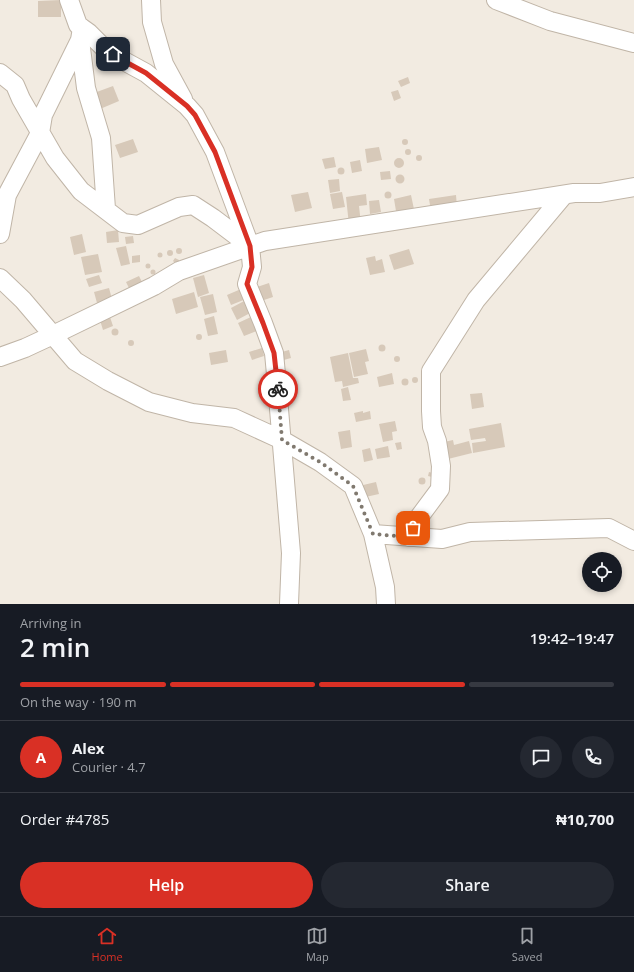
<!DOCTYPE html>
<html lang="en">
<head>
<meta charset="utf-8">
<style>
  body { margin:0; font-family:"Open Sans",sans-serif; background:#242831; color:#f1f3f6; height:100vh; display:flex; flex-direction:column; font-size:15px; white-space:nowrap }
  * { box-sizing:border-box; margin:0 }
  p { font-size:13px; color:#9ea1a6 }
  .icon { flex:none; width:22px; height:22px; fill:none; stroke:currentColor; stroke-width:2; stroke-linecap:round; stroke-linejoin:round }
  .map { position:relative; height:604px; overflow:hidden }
  .drawer { display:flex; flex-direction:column; background:#171b24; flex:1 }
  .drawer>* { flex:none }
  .buttons { position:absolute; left:582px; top:552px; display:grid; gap:8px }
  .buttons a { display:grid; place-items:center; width:40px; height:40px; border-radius:50%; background:#171b24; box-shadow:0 2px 6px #0003; font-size:20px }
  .pin { position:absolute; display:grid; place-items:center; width:34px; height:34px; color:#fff; margin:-17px; border-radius:8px; box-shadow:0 2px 6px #0006 }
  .courier { position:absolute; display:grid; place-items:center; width:40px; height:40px; margin:-20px; border:3px solid #d93025; border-radius:50%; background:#fff; color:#222; box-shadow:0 1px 5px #0007 }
  .summary em { font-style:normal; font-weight:600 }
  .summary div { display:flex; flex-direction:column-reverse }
  .summary { display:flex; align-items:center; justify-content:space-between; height:68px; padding:0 20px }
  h1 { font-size:26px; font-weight:600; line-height:30px }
  .bar { display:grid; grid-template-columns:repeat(4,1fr); gap:6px 4px; align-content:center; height:48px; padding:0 20px }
  .bar i { height:5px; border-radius:3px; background:#363941 }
  .bar .selected { background:#d93025 }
  .bar p { grid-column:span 4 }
  .line { display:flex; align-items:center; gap:10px; padding:0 20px; border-top:1px solid #363941 }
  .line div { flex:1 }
  .round { display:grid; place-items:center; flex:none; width:42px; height:42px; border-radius:21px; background:#242831 }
  .primary-button { display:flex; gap:8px; margin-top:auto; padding:8px 20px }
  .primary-button a { flex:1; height:46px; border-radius:24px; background:#d93025; color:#fff; font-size:16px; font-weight:600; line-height:46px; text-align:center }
  .primary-button a+a { background:#242831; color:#f1f3f6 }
  .tabs { display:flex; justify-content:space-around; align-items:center; height:56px; border-top:1px solid #363941; background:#171b24; font-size:11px; color:#9ea1a6 }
  .tabs a { display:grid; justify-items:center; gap:2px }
  .tabs .selected { color:#d93025 }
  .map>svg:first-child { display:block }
</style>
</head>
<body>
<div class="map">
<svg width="634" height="604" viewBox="0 0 634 604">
  <rect width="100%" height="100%" fill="#f2ebe1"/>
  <path fill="#d7c9b9" d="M61,0v17h-23v-16z
    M408,77l2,6 -9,4 -3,-6z
    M113,86l6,15 -19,8 -6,-16z
    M398,90l3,8 -7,3 -3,-9z
    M133,139l5,13 -18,6 -5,-13z
    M402 142a3 3 0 1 1 6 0a3 3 0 1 1-6 0Z
    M379,147l3,13 -15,3 -2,-14z
    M405 152a3 3 0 1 1 6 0a3 3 0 1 1-6 0Z
    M416 158a3 3 0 1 1 6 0a3 3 0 1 1-6 0Z
    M334,157l2,10 -11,2 -3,-10z
    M394 163a5 5 0 1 1 10 0a5 5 0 1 1-10 0Z
    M360,160l2,11 -10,2 -2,-11z
    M337.5 171a3.5 3.5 0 1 1 7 0a3.5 3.5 0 1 1-7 0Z
    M390,171l1,8 -10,1 -1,-8z
    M395.5 179a4.5 4.5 0 1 1 9 0a4.5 4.5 0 1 1-9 0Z
    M339,179l1,12 -10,2 -2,-13z
    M384.5 195a3.5 3.5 0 1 1 7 0a3.5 3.5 0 1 1-7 0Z
    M308,192l4,16 -17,4 -4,-17z
    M342,192l3,15 -12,2 -3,-15z
    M366,194l1,11 -8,1 2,18 -12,1 -3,-28z
    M411,195l4,19 -18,3 -3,-18z
    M456,195l1,12 -26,4 -2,-12z
    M379,200l2,12 -11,2 -1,-13z
    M118,230l1,12 -12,1 -1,-11z
    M82,234l4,18 -12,3 -4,-18z
    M133,236l1,7 -8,1 -1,-7z
    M126,246l4,18 -9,2 -5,-18z
    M176 251a3 3 0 1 1 6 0a3 3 0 1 1-6 0Z
    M409,249l5,15 -20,6 -5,-15z
    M167 253a3 3 0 1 1 6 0a3 3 0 1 1-6 0Z
    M157.5 255a2.5 2.5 0 1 1 5 0a2.5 2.5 0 1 1-5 0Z
    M98,254l4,18 -17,3 -4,-18z
    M140,255v7l-8,1v-7z
    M375,256l1,5 6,-2 3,13 -15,3 -4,-17z
    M175,258l4,2v2l-4,1 -2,-2z
    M145.5 266a2.5 2.5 0 1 1 5 0a2.5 2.5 0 1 1-5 0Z
    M150.5 272a2.5 2.5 0 1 1 5 0a2.5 2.5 0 1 1-5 0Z
    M99,275l3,8 -13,4 -3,-8z
    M204,275l5,18 -11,4 -5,-19z
    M139,276l5,10 -13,6 -5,-10z
    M269,283l4,14 -12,4 -4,-14z
    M109,288l3,11 -15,4 -3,-11z
    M241,289l5,10 -15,6 -4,-10z
    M194,292l4,15 -22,7 -4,-15z
    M213,294l4,18 -12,3 -5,-18z
    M246,300l6,12 -15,8 -6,-12z
    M109,314l4,12 -10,4 -4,-13z
    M214,316l4,18 -10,2 -4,-17z
    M253,316l6,14 -15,6 -6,-13z
    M111.5 332a3.5 3.5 0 1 1 7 0a3.5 3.5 0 1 1-7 0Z
    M196 337a3 3 0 1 1 6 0a3 3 0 1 1-6 0Z
    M128 343a3 3 0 1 1 6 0a3 3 0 1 1-6 0Z
    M378.5 348a3.5 3.5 0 1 1 7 0a3.5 3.5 0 1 1-7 0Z
    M262,348l2,8 -12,4 -3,-8z
    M366,349l3,12 -4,1 3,12 -14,3 -5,-24z
    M226,350l2,12 -17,3 -2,-12z
    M289,350l2,8 -11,3 -2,-8z
    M348,353l5,25h5l1,5 -16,4 -1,-6 -7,1 -5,-25z
    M394 359a3 3 0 1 1 6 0a3 3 0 1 1-6 0Z
    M392,373l2,11 -15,3 -2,-10z
    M412 380a3 3 0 1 1 6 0a3 3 0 1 1-6 0Z
    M401.5 382a3.5 3.5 0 1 1 7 0a3.5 3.5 0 1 1-7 0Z
    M348,387l3,13 -8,1 -2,-12z
    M482,393l2,14 -12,2 -2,-15z
    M363,411v2l7,-2 1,8 -15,3 -2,-9z
    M395,421l2,10 -5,1 1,8 -10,2 -4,-18z
    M501,423l4,24 -32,6 -1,-10 14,-2 -1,-3 -14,2 -2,-11z
    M350,430l2,17 -11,2 -3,-17z
    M453,440l1,5 15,-4 3,12 -28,7 -4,-17z
    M401,442l1,7 -5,1 -2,-7z
    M388,446l2,11 -13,2 -2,-10z
    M370,448l3,12 -9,2 -2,-12z
    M429,472l4,1 -1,4 -4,-1z
    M418.5 481a3.5 3.5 0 1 1 7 0a3.5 3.5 0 1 1-7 0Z
    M376,482l3,12 -18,4 -2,-12z"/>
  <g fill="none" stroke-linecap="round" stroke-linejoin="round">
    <g stroke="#c0b5a7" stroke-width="20">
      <path id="minor" d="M69,0l9,25 4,3 7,5 13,13 22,15 22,12 41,33 8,9 20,37 35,94 2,21 -5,17 16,39 11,30 3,32 14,168 -2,51
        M151,0l1,22 12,42 19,35
        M496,0l54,21 84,22
        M80,40l6,48 15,50 5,71
        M0,73l15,12 6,14 34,59 26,33 42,32 15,2 41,-18 14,-2 20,13 37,28
        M0,234l7,-39 33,-62 3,-18 37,-75 2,-12
        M0,278l23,22 52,61 33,20 41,21 43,11 42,5 48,22 38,22 33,24 20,48 12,53 1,17
        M0,357l25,-9 28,-13 101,-49 25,-15 86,-30 309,-48h26l34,-6
        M373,534l69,5 28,-7 139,-4 25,13
        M409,537l8,-17 23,-31 1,-23 -4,-25 -5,-14 -1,-16v-40l45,-71 88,-105"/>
    </g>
    <use href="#minor" stroke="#fff" stroke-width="18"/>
  </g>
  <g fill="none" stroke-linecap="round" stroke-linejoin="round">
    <path stroke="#80796f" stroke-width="4" stroke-dasharray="0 7.2" d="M278,389l4,51 38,22 33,24 20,48 36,3 4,-9"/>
    <path stroke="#d93025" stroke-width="5" d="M113,54l11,7 22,12 41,33 8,9 20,37 35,94 2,21 -5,17 16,39 11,30 4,36"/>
  </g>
</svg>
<div class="buttons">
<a><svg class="icon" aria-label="locate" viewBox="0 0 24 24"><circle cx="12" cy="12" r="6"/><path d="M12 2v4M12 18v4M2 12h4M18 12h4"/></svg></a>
</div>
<div class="pin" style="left:413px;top:528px;background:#ea580c"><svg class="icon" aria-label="bag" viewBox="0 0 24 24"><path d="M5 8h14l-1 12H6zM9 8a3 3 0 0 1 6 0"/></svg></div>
<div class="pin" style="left:113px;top:54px;background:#1f2937"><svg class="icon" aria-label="home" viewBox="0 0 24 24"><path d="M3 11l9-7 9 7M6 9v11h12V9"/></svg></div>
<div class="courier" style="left:278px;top:389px"><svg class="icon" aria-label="bike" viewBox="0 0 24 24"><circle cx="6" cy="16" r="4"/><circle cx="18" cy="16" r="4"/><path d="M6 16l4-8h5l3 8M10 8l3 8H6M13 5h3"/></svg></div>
</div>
<section class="drawer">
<div class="summary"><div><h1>2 min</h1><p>Arriving in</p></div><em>19:42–19:47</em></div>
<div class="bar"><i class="selected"></i><i class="selected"></i><i class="selected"></i><i></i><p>On the way · 190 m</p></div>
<div class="line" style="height:72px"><b class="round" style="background:#d93025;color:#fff">A</b><div><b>Alex</b><p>Courier · 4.7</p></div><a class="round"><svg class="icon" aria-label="chat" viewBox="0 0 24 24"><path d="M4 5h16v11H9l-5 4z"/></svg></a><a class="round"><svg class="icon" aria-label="phone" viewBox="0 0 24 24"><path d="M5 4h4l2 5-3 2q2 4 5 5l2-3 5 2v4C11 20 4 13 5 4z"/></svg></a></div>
<div class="line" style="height:52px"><div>Order #4785</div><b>₦10,700</b></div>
<div class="primary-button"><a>Help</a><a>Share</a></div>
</section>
<nav class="tabs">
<a class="selected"><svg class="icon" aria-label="home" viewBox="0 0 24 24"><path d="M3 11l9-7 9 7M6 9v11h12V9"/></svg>Home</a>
<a><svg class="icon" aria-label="map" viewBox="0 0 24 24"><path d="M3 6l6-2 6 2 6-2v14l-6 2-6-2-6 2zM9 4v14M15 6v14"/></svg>Map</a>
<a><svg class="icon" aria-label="saved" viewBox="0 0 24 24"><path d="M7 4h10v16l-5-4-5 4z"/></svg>Saved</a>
</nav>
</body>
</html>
